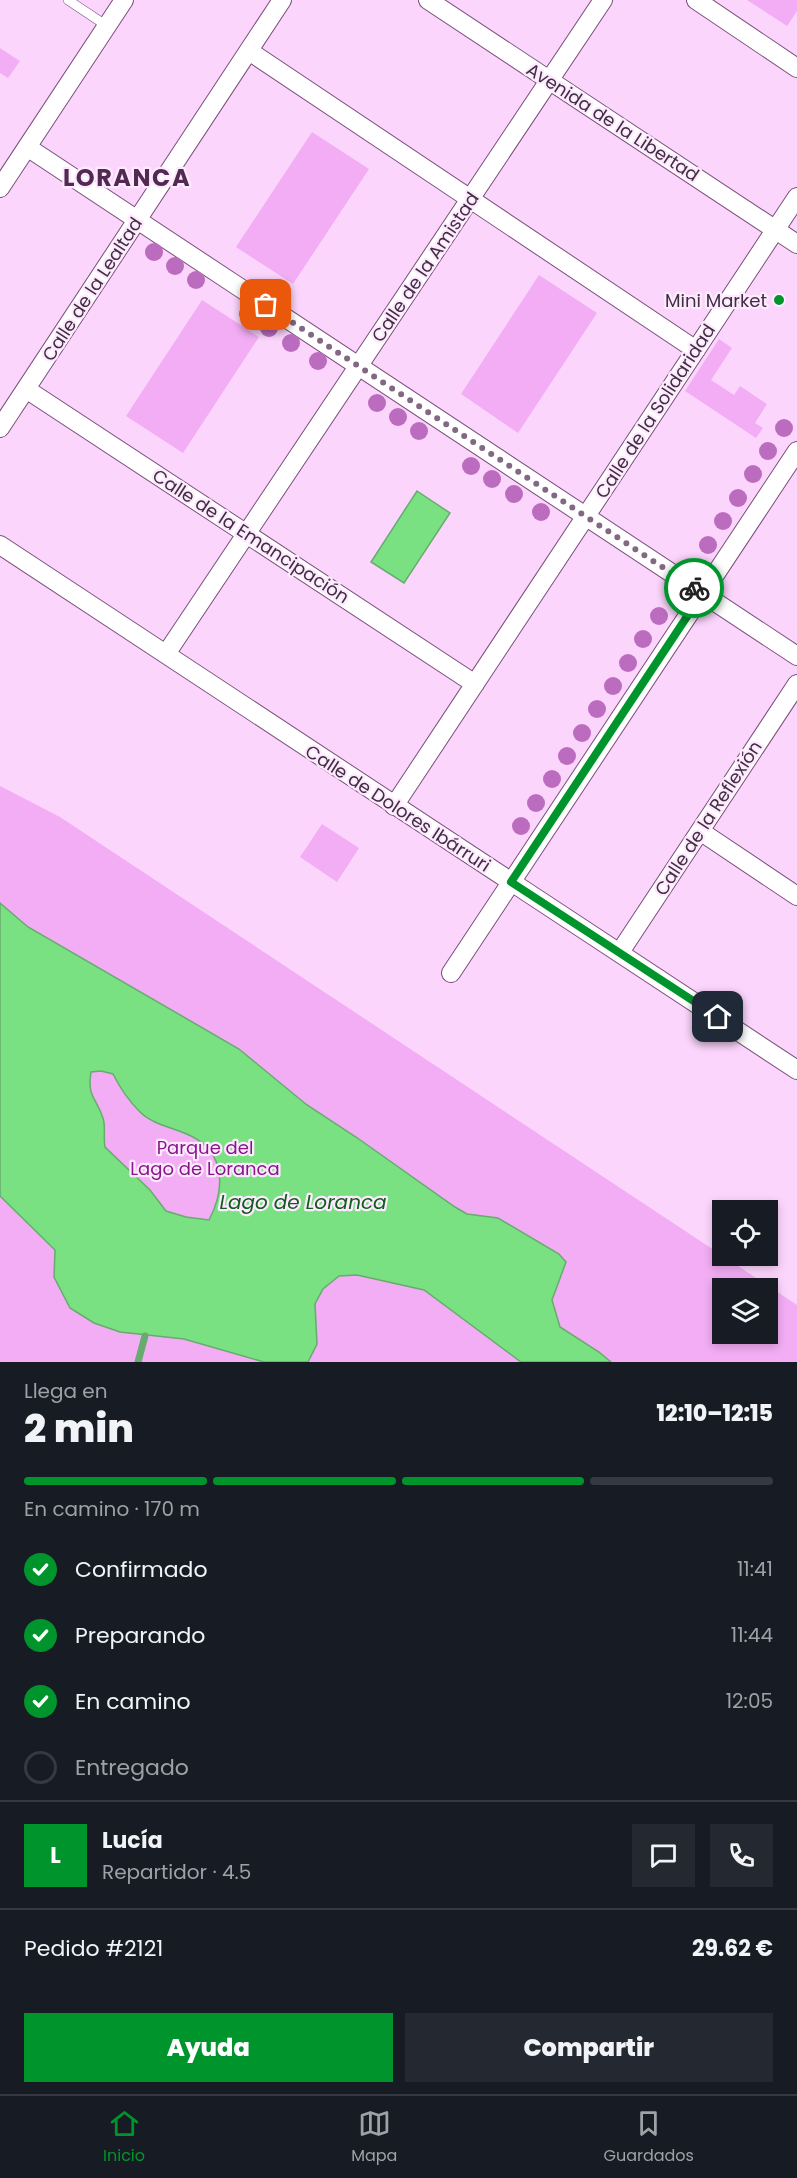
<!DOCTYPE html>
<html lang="es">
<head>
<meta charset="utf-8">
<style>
  body { margin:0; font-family:Poppins,sans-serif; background:#242831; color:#f1f3f6; height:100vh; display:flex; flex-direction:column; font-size:22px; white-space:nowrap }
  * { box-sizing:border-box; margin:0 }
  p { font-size:20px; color:#9ea1a6 }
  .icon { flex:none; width:33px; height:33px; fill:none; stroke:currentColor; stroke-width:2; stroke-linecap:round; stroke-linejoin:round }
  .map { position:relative; height:1362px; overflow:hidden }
  .drawer { display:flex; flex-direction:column; background:#171b24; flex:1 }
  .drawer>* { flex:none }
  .controls { position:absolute; left:712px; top:1200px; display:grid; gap:12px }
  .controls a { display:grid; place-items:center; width:66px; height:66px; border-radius:0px; background:#171b24; box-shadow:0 3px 9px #0003; font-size:30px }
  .pin { position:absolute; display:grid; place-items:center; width:51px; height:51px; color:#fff; margin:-26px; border-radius:12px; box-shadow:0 3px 9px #0006 }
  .courier { position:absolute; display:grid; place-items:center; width:60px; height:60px; margin:-30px; border:4px solid #00952c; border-radius:50%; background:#fff; color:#222; box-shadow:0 2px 8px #0007 }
  .headline em { font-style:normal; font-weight:800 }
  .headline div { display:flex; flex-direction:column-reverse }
  .headline { display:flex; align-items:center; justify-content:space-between; height:102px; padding:0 24px }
  h1 { font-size:39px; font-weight:800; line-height:45px }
  .bar { display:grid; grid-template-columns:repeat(4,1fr); gap:9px 6px; align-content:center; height:72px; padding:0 24px }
  .bar i { height:8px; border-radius:4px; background:#363941 }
  .bar .current { background:#00952c }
  .bar p { grid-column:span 4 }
  .line { display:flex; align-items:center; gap:15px; padding:0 24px; border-top:2px solid #363941 }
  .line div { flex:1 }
  .round { display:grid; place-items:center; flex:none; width:63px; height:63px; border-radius:0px; background:#242831 }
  ol { padding:0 24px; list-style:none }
  li { display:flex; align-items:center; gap:18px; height:66px }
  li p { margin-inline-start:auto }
  li .icon { padding:6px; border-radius:50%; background:#00952c; color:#fff; stroke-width:4 }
  li:last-child { color:#9ea1a6 }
  li i { width:33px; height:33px; border:3px solid #363941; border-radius:50% }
  .action { display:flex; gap:12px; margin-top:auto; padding:12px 24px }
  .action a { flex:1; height:69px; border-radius:0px; background:#00952c; color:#fff; font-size:24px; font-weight:800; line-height:69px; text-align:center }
  .action a+a { background:#242831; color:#f1f3f6 }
  .dock { display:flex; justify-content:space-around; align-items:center; height:84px; border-top:2px solid #363941; background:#171b24; font-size:16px; color:#9ea1a6 }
  .dock a { display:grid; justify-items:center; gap:3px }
  .dock .current { color:#00952c }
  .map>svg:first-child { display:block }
</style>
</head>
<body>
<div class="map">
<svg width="797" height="1362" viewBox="0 0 797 1362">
  <rect width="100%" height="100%" fill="#fcd5fd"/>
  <path fill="#f3adf5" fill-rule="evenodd" d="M747,0h50v11l-10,15z
    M0,48l20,13 -12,17 -8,-5z
    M312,132l57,37 -76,115 -57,-37z
    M539,275l58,38 -79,120 -57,-39z
    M202,300l57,37 -76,116 -57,-37z
    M719,339l13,9 -21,32 23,15 6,-9 27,18 -12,19 8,5 -7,10 -71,-47z
    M0,786l60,31 737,488v57h-797zM723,1288h45v46h-45z
    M322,824l37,24 -22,34 -37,-25z"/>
  <path fill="#79e182" stroke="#68ab6f" stroke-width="1.5" fill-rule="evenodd" d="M417,491l33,22 -46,70 -33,-21z
    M0,903l28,24 211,122 68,56 49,32 99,70 12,7 31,4 61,36 7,8 -14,38 8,27 39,25 12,10h-90l-97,-72 -67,-15 -18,1 -16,13 -8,15 2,40 -9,18h-44l-80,-23 -64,-7 -26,-9 -24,-15 -16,-31 1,-27 -55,-54zM101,1071l12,3c6,12 17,28 27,38 13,13 35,16 51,24 35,17 34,54 18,84l-23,-3 -20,-6 -16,-21 -45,-43c-2,-9 1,-21 -2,-29 -7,-21 -16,-21 -12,-46z"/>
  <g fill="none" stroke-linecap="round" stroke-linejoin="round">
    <path stroke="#68ab6f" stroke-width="7" d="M138,1362l7,-26"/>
    <g stroke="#794f7b" stroke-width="10">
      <path id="lane" d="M68,0l39,26"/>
    </g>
    <g stroke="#794f7b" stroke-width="20">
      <path id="street" d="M428,0l369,244
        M696,0l101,68
        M249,51l447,299
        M27,147l770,509
        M0,188l124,-188
        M26,389l449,295
        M0,428l282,-428
        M0,545l797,525
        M166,654l437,-654
        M394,806l403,-609
        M700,831l97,65
        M620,952l177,-268
        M451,973l346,-522"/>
    </g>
    <use href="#lane" stroke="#fff" stroke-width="9"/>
    <use href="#street" stroke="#fff" stroke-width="18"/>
  </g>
  <g fill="#bc6cbf">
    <circle cx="154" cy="252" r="9"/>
    <circle cx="175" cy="266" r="9"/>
    <circle cx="196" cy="280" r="9"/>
    <circle cx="248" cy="314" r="9"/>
    <circle cx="269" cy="328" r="9"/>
    <circle cx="291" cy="343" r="9"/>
    <circle cx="318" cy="361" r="9"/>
    <circle cx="377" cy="403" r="9"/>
    <circle cx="398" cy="417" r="9"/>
    <circle cx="784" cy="428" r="9"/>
    <circle cx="419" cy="431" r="9"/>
    <circle cx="768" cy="451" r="9"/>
    <circle cx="471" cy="466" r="9"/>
    <circle cx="753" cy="474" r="9"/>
    <circle cx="492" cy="479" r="9"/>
    <circle cx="514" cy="494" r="9"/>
    <circle cx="738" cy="498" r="9"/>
    <circle cx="541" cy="512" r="9"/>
    <circle cx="723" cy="521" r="9"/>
    <circle cx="708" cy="545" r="9"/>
    <circle cx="659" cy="616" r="9"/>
    <circle cx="643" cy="639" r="9"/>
    <circle cx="628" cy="663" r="9"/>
    <circle cx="613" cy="686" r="9"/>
    <circle cx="597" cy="709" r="9"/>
    <circle cx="582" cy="733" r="9"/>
    <circle cx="567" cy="756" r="9"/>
    <circle cx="552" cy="779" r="9"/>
    <circle cx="536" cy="803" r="9"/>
    <circle cx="521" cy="826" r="9"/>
  </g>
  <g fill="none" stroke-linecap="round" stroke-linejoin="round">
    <path stroke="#836883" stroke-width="6" stroke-dasharray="0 10.8" d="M266,305l428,283"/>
    <path stroke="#00952c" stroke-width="8" d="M694,588l8,6 -191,288 207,135"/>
  </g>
  <circle fill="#00952c" stroke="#feeafe" stroke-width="2" cx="779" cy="300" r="6"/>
  <g text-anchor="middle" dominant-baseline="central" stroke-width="4.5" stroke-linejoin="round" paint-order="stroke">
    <g font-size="18" fill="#422e42" stroke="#feeafe">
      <text transform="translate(613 122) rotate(33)">Avenida de la Libertad</text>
      <text transform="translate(425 267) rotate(-56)">Calle de la Amistad</text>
      <text transform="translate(92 289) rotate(-57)">Calle de la Lealtad</text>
      <text transform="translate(655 411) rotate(-57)">Calle de la Solidaridad</text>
      <text transform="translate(251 536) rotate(33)">Calle de la Emancipación</text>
      <text transform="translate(398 808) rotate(33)">Calle de Dolores Ibárruri</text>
      <text transform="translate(708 818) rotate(-57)">Calle de la Reflexión</text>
    </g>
    <g font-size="18" fill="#422e42" stroke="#feeafe" text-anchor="end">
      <text x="767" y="300">Mini Market</text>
    </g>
    <g font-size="18" fill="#87168d" stroke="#feeafe">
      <text x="205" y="1147">Parque del<tspan x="205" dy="21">Lago de Loranca</tspan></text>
    </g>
    <g font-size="20" font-style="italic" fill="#125b1f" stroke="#feeafe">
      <text x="303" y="1202">Lago de Loranca</text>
    </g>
    <g font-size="24" font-weight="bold" letter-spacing="1.5" fill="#512953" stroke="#feeafe">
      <text x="127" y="177">LORANCA</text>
    </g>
  </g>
</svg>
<div class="controls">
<a><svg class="icon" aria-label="locate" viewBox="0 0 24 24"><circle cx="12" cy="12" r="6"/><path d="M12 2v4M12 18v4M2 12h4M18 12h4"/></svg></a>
<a><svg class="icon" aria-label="layers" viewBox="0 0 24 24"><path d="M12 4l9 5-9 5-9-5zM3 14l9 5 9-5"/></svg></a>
</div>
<div class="pin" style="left:266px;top:305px;background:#ea580c"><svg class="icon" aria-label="bag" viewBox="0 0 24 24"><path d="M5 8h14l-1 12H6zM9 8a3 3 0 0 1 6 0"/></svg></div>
<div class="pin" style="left:718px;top:1017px;background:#1f2937"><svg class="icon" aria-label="home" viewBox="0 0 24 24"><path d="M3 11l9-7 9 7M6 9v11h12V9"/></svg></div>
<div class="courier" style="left:694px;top:588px"><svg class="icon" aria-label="bike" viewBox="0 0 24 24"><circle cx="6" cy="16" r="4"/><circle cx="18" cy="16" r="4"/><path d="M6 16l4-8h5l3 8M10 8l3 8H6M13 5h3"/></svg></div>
</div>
<section class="drawer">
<div class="headline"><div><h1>2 min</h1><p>Llega en</p></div><em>12:10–12:15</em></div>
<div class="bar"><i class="current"></i><i class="current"></i><i class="current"></i><i></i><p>En camino · 170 m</p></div>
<ol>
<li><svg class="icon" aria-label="check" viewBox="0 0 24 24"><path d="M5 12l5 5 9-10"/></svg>Confirmado<p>11:41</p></li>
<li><svg class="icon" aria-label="check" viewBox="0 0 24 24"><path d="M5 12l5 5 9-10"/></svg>Preparando<p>11:44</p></li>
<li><svg class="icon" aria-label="check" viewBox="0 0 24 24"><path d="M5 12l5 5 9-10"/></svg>En camino<p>12:05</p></li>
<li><i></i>Entregado</li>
</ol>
<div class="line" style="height:108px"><b class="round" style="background:#00952c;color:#fff">L</b><div><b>Lucía</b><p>Repartidor · 4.5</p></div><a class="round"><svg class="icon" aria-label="chat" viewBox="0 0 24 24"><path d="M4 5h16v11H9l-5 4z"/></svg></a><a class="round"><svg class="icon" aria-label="phone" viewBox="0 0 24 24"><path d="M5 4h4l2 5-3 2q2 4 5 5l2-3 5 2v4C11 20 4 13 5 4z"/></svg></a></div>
<div class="line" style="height:78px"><div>Pedido #2121</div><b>29.62 €</b></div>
<div class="action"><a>Ayuda</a><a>Compartir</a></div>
</section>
<nav class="dock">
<a class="current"><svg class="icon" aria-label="home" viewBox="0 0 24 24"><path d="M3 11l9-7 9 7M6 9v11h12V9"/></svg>Inicio</a>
<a><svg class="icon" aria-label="map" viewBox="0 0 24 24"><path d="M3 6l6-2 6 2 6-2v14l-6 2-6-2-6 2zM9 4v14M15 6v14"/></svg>Mapa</a>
<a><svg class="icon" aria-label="saved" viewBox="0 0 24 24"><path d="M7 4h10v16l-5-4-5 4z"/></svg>Guardados</a>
</nav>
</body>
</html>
